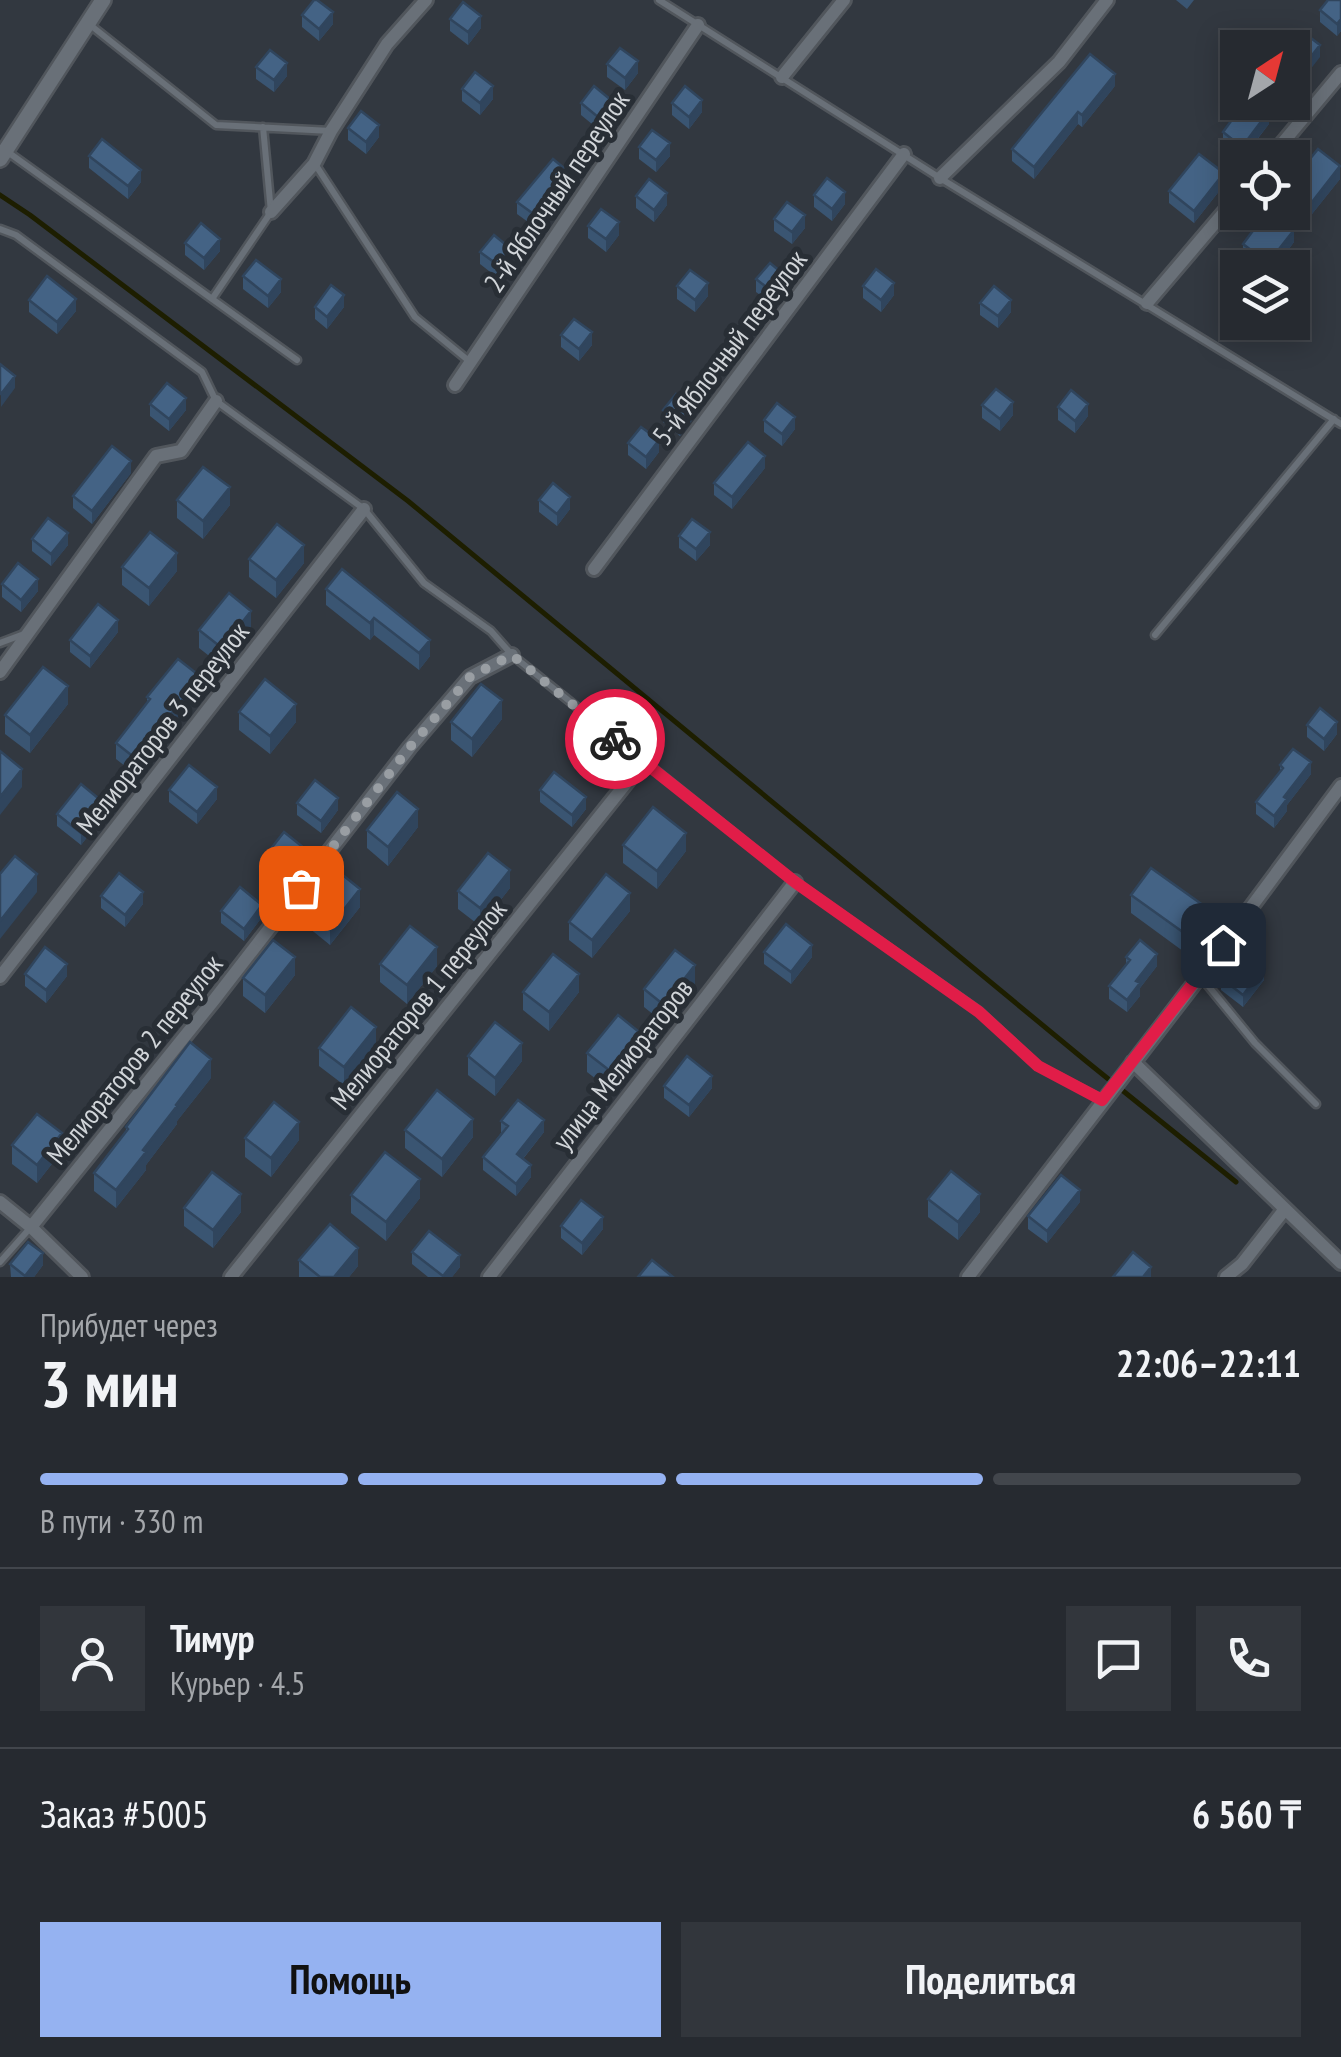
<!DOCTYPE html>
<html lang="ru">
<head>
<meta charset="utf-8">
<style>
  body { margin:0; font-family:"PT Sans Narrow",sans-serif; background:#32363c; color:#f1f3f6; height:100vh; display:flex; flex-direction:column; font-size:38px; white-space:nowrap }
  * { box-sizing:border-box; margin:0 }
  p { font-size:32px; color:#a4a7ab }
  .icon { flex:none; width:55px; height:55px; fill:none; stroke:currentColor; stroke-width:2; stroke-linecap:round; stroke-linejoin:round }
  .map { position:relative; height:1277px; overflow:hidden }
  .side { display:flex; flex-direction:column; background:#262a30; flex:1 }
  .side>* { flex:none }
  .needle { width:65px; rotate:36deg }
  .controls { position:absolute; left:1220px; top:30px; display:grid; gap:20px }
  .controls a { display:grid; place-items:center; width:90px; height:90px; border-radius:0px; background:#262a30; box-shadow:0 5px 25px #0003,0 0 0 2px #42464c; font-size:50px }
  .pin { position:absolute; display:grid; place-items:center; width:85px; height:85px; color:#fff; margin:-42px; border-radius:20px; box-shadow:0 5px 15px #0006 }
  .courier { position:absolute; display:grid; place-items:center; width:100px; height:100px; margin:-50px; border:8px solid #e11d48; border-radius:50%; background:#fff; color:#222; box-shadow:0 2px 12px #0007 }
  .summary em { font-style:normal; font-weight:700 }
  .summary div { display:flex; flex-direction:column-reverse }
  .summary { display:flex; align-items:center; justify-content:space-between; height:170px; padding:0 40px }
  h1 { font-size:65px; font-weight:700; line-height:75px }
  .bar { display:grid; grid-template-columns:repeat(4,1fr); gap:15px 10px; align-content:center; height:120px; padding:0 40px }
  .bar i { height:12px; border-radius:8px; background:#42464c }
  .bar .active { background:#95b2f1 }
  .bar p { grid-column:span 4 }
  .line { display:flex; align-items:center; gap:25px; padding:0 40px; border-top:2px solid #42464c }
  .line div { flex:1 }
  .round { display:grid; place-items:center; flex:none; width:105px; height:105px; border-radius:0px; background:#32363c }
  .cta { display:flex; gap:20px; margin-top:auto; padding:20px 40px }
  .cta a { flex:1; height:115px; border-radius:0px; background:#95b2f1; color:#111; font-size:40px; font-weight:700; line-height:115px; text-align:center }
  .cta a+a { background:#32363c; color:#f1f3f6 }
  .map>svg:first-child { display:block }
</style>
</head>
<body>
<div class="map">
<svg width="1341" height="1277" viewBox="0 0 1341 1277">
  <rect width="100%" height="100%" fill="#323840"/>
  <g fill="none" stroke-linecap="round" stroke-linejoin="round">
    <path stroke="#1d1e00" stroke-width="5" d="M0,195l30,20 378,286 678,560 150,121"/>
    <g stroke="#51565c" stroke-width="11">
      <path id="service" d="M659,0l281,178 401,246
        M89,24l127,101 115,6
        M5,150l292,210
        M315,164l100,153 54,44
        M0,229l16,6 186,137 14,29 148,108 60,74 67,48 21,24 283,227 184,129 59,55 65,34
        M212,299l59,-87 -8,-85
        M1155,635l179,-216
        M0,643l24,-9
        M1201,977l54,66 61,61
        M0,1262l31,-35"/>
    </g>
    <g stroke="#51565c" stroke-width="18">
      <path id="minor" d="M782,77l62,-77
        M1270,158l71,-85
        M940,178l119,-116 48,-62
        M271,212l43,-48 17,-33 56,-87 39,-44
        M1147,303l91,-107
        M455,385l243,-360
        M594,569l310,-415
        M0,672l156,-216 25,-5 35,-50
        M0,977l364,-468
        M1133,1062l208,201
        M0,1202l31,25 51,50
        M31,1227l183,-227 196,-253 60,-70 42,-22
        M231,1277l412,-515
        M489,1277l306,-395
        M968,1277l232,-301 141,-190
        M1226,1277l16,-13 43,-55"/>
    </g>
    <g stroke="#51565c" stroke-width="20">
      <path id="tertiary" d="M0,159l103,-159"/>
    </g>
    <use href="#service" stroke="#697078" stroke-width="6"/>
    <use href="#minor" stroke="#697078" stroke-width="12"/>
    <use href="#tertiary" stroke="#697078" stroke-width="15"/>
  </g>
  <path fill="#3a5572" d="M1176,0h18l-7,9z
    M1341,0v31l-4,5 -17,-14v-12z
    M302,15l31,9 -14,17 -17,-14z
    M450,19l31,9 -13,17 -18,-14z
    M607,64l31,9 -13,17 -18,-13z
    M256,67l31,9 -13,16 -18,-13z
    M1115,86l-33,41 -4,-3 -44,55 -22,-18v-12z
    M462,89l31,10 -13,16 -18,-14z
    M581,103l30,9 -13,17 -17,-14z
    M672,103l30,9 -13,17 -17,-14z
    M1269,124l-26,34h-3l-17,-14v-12z
    M348,128l31,9 -13,17 -18,-14z
    M639,147l31,9 -14,16 -17,-13z
    M89,156l52,26 -13,17 -39,-31z
    M1340,179l-28,35 -20,-15v-18z
    M570,185l-35,42 -18,-13v-12z
    M1224,185l-30,38 -25,-20v-12z
    M814,195l31,9 -13,17 -18,-14z
    M636,196l31,9 -13,17 -18,-14z
    M774,219l31,9 -13,16 -18,-13z
    M588,226l31,9 -13,17 -18,-14z
    M1294,242l-19,26h-17l-15,-12v-12z
    M185,243l35,8 -16,19 -19,-15z
    M480,252l31,9 -13,17 -18,-14z
    M243,276l38,16 -13,16 -25,-19z
    M756,279l31,10 -13,16 -18,-13z
    M677,286l31,10 -13,16 -18,-13z
    M863,286l31,9 -13,17 -18,-14z
    M29,300l47,11 -19,23 -28,-22z
    M980,303l31,9 -13,16 -18,-13z
    M315,307h29l-17,22 -12,-10z
    M561,335l31,10 -13,16 -18,-14z
    M150,404l36,6 -17,21 -19,-15z
    M982,405l31,10 -13,16 -18,-13z
    M1058,407l30,9 -13,17 -17,-13z
    M663,410l30,9 -13,17 -17,-14z
    M764,420l31,9 -13,17 -18,-14z
    M628,443l31,9 -13,17 -18,-14z
    M765,468l-33,41 -18,-14v-12z
    M131,473l-39,51 -19,-16v-12z
    M177,500l53,5 -27,34 -26,-21z
    M539,500l31,9 -13,17 -18,-14z
    M679,536l31,9 -14,16 -17,-13z
    M32,539l36,6 -17,21 -19,-15z
    M249,559l55,4 -28,35 -27,-21z
    M122,567l55,4 -28,35 -27,-21z
    M342,569l88,87 -11,14 -45,-35 -4,5 -44,-35v-16z
    M2,584l36,7 -17,21 -19,-15z
    M251,629l-29,37 -23,-18v-18z
    M118,632l-28,36 -20,-16v-12z
    M201,693l-66,81 -19,-15v-16l31,-41v-5z
    M68,704l-38,49 -25,-19v-19z
    M239,712l57,10 -26,32 -31,-24z
    M502,719l-30,38 -21,-17v-18z
    M1307,725l30,9 -13,17 -17,-14z
    M1280,765l31,9 -24,31v6l-13,17 -18,-14v-12l24,-30z
    M169,790l48,9 -20,25 -28,-22z
    M540,790l46,19 -14,18 -32,-25z
    M297,803l41,7 -17,23 -24,-18z
    M57,814l47,1 -23,30 -24,-19z
    M418,827l-30,39 -21,-18v-18z
    M623,845l63,6 -29,38 -34,-26z
    M262,860h42l-22,28 -20,-15z
    M510,888l-30,38 -22,-17v-18z
    M1131,895l76,31 -20,28 -56,-41z
    M101,896l42,8 -18,23 -24,-19z
    M360,907l-30,38 -21,-17v-18z
    M221,911l41,6 -18,24 -23,-18z
    M630,911l-38,47 -23,-18v-18z
    M764,952l48,5 -21,27 -27,-20z
    M1126,957l31,9 -17,22v8l-13,16 -18,-13v-13l17,-22z
    M380,964l57,2 -30,38 -27,-22z
    M25,974l42,2 -21,27 -21,-17z
    M295,975l-30,38 -22,-17v-18z
    M1221,978l43,2 -21,27 -22,-17z
    M695,984l-31,39 -20,-16v-18z
    M523,992h56l-30,39 -26,-21z
    M376,1045l-32,40 -25,-19v-18z
    M587,1053l57,1 -30,39 -27,-21z
    M468,1056l54,5 -27,35 -27,-21z
    M211,1078l-34,43v3l-31,41v5l-30,38 -22,-17v-18l32,-40v-6z
    M664,1086l48,2 -23,29 -25,-19z
    M501,1121l43,11 -21,27 8,18 -15,19 -33,-26v-13l18,-24z
    M405,1130l68,7 -31,40 -37,-29z
    M245,1138l54,2 -28,37 -26,-20z
    M12,1145l50,6 -25,32 -25,-19z
    M351,1195l69,3 -34,43 -35,-28z
    M928,1199l52,13 -22,28 -30,-23z
    M1080,1202l-33,41 -19,-14v-13z
    M184,1208l57,4 -28,36 -29,-22z
    M561,1226l42,3 -21,26 -21,-17z
    M412,1252l48,15 -8,10h-24l-16,-13z
    M299,1260l59,6 -9,11h-50z
    M10,1264l33,1 -9,12h-23z"/>
  <path fill="#30455d" d="M333,12v12l-14,17v-12z
    M481,16v12l-13,17v-13z
    M1341,19v12l-4,5v-12z
    M1320,45v12l-28,36v-12z
    M638,61v12l-13,17v-12z
    M287,63v13l-13,16v-12z
    M1115,74v12l-33,41v-12z
    M493,86v13l-13,16v-12z
    M611,100v12l-13,17v-12z
    M702,100v12l-13,17v-12z
    M1269,111v13l-27,34v-11z
    M1078,112v12l-44,55v-12z
    M379,125v12l-13,17v-12z
    M670,143v13l-14,16v-12z
    M1340,166v13l-28,35v-12z
    M141,170v12l-13,17v-13z
    M570,173v12l-35,42v-12z
    M1224,173v12l-30,38v-12z
    M845,192v12l-13,17v-12z
    M667,193v12l-13,17v-12z
    M805,215v13l-13,16v-12z
    M619,222v13l-13,17v-13z
    M1294,230v12l-19,26h-7v-5z
    M220,239v12l-16,19v-12z
    M511,249v12l-13,17v-13z
    M787,277v12l-13,16v-12z
    M281,279v13l-13,16v-12z
    M708,283v13l-13,16v-12z
    M894,283v12l-13,17v-12z
    M344,295v12l-17,22v-12z
    M76,299v12l-19,23v-12z
    M1011,300v12l-13,16v-12z
    M592,332v13l-13,16v-12z
    M15,376v12l-14,19v-13z
    M186,398v12l-17,21v-12z
    M1013,402v13l-13,16v-12z
    M1088,404v12l-13,17v-12z
    M693,407v12l-13,17v-12z
    M795,417v12l-13,17v-12z
    M659,440v12l-13,17v-12z
    M765,456v12l-33,41v-12z
    M131,461v12l-39,51v-13z
    M230,487v18l-27,34v-18z
    M570,497v12l-13,17v-12z
    M710,532v13l-14,16v-12z
    M68,533v12l-17,21v-12z
    M304,545v18l-28,35v-18z
    M177,553v18l-28,35v-18z
    M38,579v12l-17,21v-12z
    M251,611v18l-29,37v-18z
    M374,618v17l-4,5v-17z
    M118,620v12l-28,36v-12z
    M430,640v16l-11,14v-17z
    M201,677v16l-66,81v-16z
    M68,686v18l-38,49v-18z
    M502,700v19l-30,38v-18z
    M296,704v18l-26,32v-18z
    M1337,722v12l-13,17v-12z
    M1311,762v12l-24,31v6l-13,17v-12l10,-19z
    M22,769v18l-22,28v-18z
    M217,787v12l-20,25v-12z
    M586,797v12l-14,18v-12z
    M338,798v12l-17,23v-12z
    M104,803v12l-23,30v-12z
    M418,809v18l-30,39v-19z
    M686,833v18l-29,38v-18z
    M304,848v12l-22,28v-12z
    M510,870v18l-30,38v-18z
    M37,874v18l-37,47v-18z
    M360,889v18l-30,38v-18z
    M143,892v12l-18,23v-12z
    M630,893v18l-38,47v-18z
    M262,905v12l-18,24v-12z
    M1207,908v18l-20,28v-19z
    M812,945v12l-21,27v-12z
    M437,947v19l-30,38v-19z
    M1157,954v12l-17,22v8l-13,16v-12l9,-19z
    M295,957v18l-30,38v-18z
    M67,964v12l-21,27v-13z
    M695,965v19l-31,39v-18z
    M1264,967v13l-21,27v-12z
    M579,974v18l-30,39v-19z
    M376,1027v18l-32,40v-18z
    M644,1036v18l-30,39v-19z
    M522,1043v18l-27,35v-18z
    M211,1059v19l-34,43v3l-31,41v5l-30,38v-18l60,-85z
    M712,1076v12l-23,29v-12z
    M473,1119v18l-31,40v-18z
    M544,1120v12l-27,34v-12z
    M299,1122v18l-28,37v-19z
    M62,1133v18l-25,32v-18z
    M531,1165v12l-15,19v-12z
    M420,1179v19l-34,43v-19z
    M1080,1190v12l-33,41v-12z
    M241,1194v18l-28,36v-18z
    M980,1194v18l-22,28v-18z
    M603,1217v12l-21,26v-12z
    M358,1248v18l-9,11h-15z
    M43,1253v12l-9,12h-9z
    M460,1255v12l-8,10h-9z
    M1151,1267v10h-8z"/>
  <path fill="#446385" stroke="#30455d" stroke-width="2.5" d="M314,0h3l16,12 -14,17 -17,-14z
    M1328,0h13v19l-4,5 -17,-14z
    M463,2l18,14 -13,16 -18,-13z
    M1303,32l17,13 -28,36v-33h-1z
    M620,48l18,13 -13,17 -18,-14z
    M270,50l17,13 -13,17 -18,-13z
    M1090,54l25,20 -33,41 -4,-3 -44,55 -22,-18z
    M475,72l18,14 -13,17 -18,-14z
    M594,86l17,14 -13,17 -17,-14z
    M685,86l17,14 -13,17 -17,-14z
    M1245,102h13l11,9 -27,36 -19,-15z
    M361,111l18,14 -13,17 -18,-14z
    M652,130l18,13 -14,17 -17,-13z
    M102,139l39,31 -13,16 -39,-30z
    M1318,149l22,17 -28,36 -20,-15v-6z
    M1199,154l25,19 -30,38 -25,-20z
    M553,159l17,14 -35,42 -18,-13z
    M827,178l18,14 -13,17 -18,-14z
    M649,179l18,14 -13,17 -18,-14z
    M787,202l18,13 -13,17 -18,-13z
    M601,209l18,13 -13,17 -18,-13z
    M1267,212h5l22,18 -26,33 -25,-19z
    M201,223l19,16 -16,19 -19,-15z
    M494,235l17,14 -13,16 -18,-13z
    M256,260l25,19 -13,17 -25,-20z
    M770,263l17,14 -13,16 -18,-14z
    M876,269l18,14 -13,17 -18,-14z
    M690,270l18,13 -13,17 -18,-14z
    M47,276l29,23 -19,23 -28,-22z
    M331,285l13,10 -17,22 -12,-10z
    M994,286l17,14 -13,16 -18,-13z
    M574,319l18,13 -13,17 -18,-14z
    M0,364l15,12 -14,18h-1z
    M167,383l19,15 -17,21 -19,-15z
    M996,389l17,13 -13,17 -18,-14z
    M1071,390l17,14 -13,17 -17,-14z
    M676,394l17,13 -13,17 -17,-14z
    M777,403l18,14 -13,17 -18,-14z
    M641,427l18,13 -13,17 -18,-14z
    M748,442l17,14 -33,41 -18,-14z
    M112,446l19,15 -39,50 -19,-15z
    M203,467l27,20 -27,34 -26,-21z
    M553,483l17,14 -13,17 -18,-14z
    M48,518l20,15 -17,21 -19,-15z
    M692,519l18,13 -14,17 -17,-13z
    M277,524l27,21 -28,35 -27,-21z
    M150,532l27,21 -28,35 -27,-21z
    M18,563l20,16 -17,21 -19,-16z
    M342,569l88,71 -11,13 -45,-35 -4,5 -44,-34z
    M229,593l22,18 -29,37 -23,-18z
    M98,604l20,16 -28,36 -20,-16z
    M178,659l23,18 -66,81 -19,-15 34,-44 -3,-2z
    M43,667l25,19 -38,49 -25,-20z
    M265,679l31,25 -26,32 -31,-24z
    M481,684l21,16 -30,39 -21,-17z
    M1320,708l17,14 -13,17 -17,-14z
    M1293,749l18,13 -27,35 3,2 -13,17 -18,-14 27,-34 -3,-3z
    M0,751l22,18 -22,28z
    M189,765l28,22 -20,25 -28,-22z
    M554,772l32,25 -14,18 -32,-25z
    M315,780l23,18 -17,23 -24,-18z
    M81,784l23,19 -23,30 -24,-19z
    M397,792l21,17 -30,38 -21,-17z
    M653,807l33,26 -29,38 -34,-26z
    M284,832l20,16 -22,28 -20,-16z
    M488,853l22,17 -30,38 -22,-17z
    M15,856l22,18 -37,47v-47z
    M1151,868l56,40 -20,27 -56,-40z
    M339,872l21,17 -30,38 -21,-17z
    M119,873l24,19 -18,23 -24,-19z
    M606,874l24,19 -38,47 -23,-18z
    M240,887l22,18 -18,24 -23,-18z
    M786,924l26,21 -21,27 -27,-20z
    M410,926l27,21 -30,38 -27,-21z
    M273,940l22,17 -30,38 -22,-17z
    M1140,940l17,14 -21,27 4,2 -13,17 -18,-14 21,-26 -4,-3z
    M45,947l22,17 -21,26 -21,-16z
    M675,950l20,15 -31,40 -20,-16z
    M1242,950l22,17 -21,28 -22,-17z
    M553,954l26,20 -30,38 -26,-20z
    M351,1007l25,20 -32,40 -25,-19z
    M618,1015l26,21 -30,38 -27,-21z
    M495,1022l27,21 -27,35 -27,-22z
    M190,1042l21,17 -35,46 1,1 -34,44 3,2 -30,38 -22,-17 34,-44 -2,-2z
    M687,1056l25,20 -23,29 -25,-19z
    M437,1090l36,29 -31,40 -37,-29z
    M518,1100l26,20 -27,34 14,11 -15,19 -33,-27 25,-31 -7,-5z
    M274,1102l25,20 -28,36 -26,-20z
    M37,1114l25,19 -25,32 -25,-20z
    M385,1152l35,27 -34,43 -35,-27z
    M951,1171l29,23 -22,28 -30,-23z
    M212,1172l29,22 -28,36 -29,-22z
    M1061,1175l19,15 -33,41 -19,-15z
    M581,1200l22,17 -21,26 -21,-17z
    M330,1224l28,24 -24,29h-14l-21,-17z
    M429,1231l31,24 -17,21 -31,-24z
    M28,1242l15,11 -18,23 -15,-12z
    M1133,1252l18,15 -8,10h-30z
    M652,1260l21,17h-35z"/>
  <g fill="none" stroke-linecap="round" stroke-linejoin="round">
    <path stroke="#999ea3" stroke-width="10" stroke-dasharray="0 18" d="M301,888l109,-141 60,-70 42,-22 103,84"/>
    <path stroke="#e11d48" stroke-width="12" d="M615,739l180,143 184,130 59,54 64,34 121,-155"/>
  </g>
  <g text-anchor="middle" dominant-baseline="central" stroke-width="10" stroke-linejoin="round" paint-order="stroke">
    <g font-size="28" fill="#d1d5d9" stroke="#282e35">
      <text transform="translate(556 191) rotate(-56)">2-й Яблочный переулок</text>
      <text transform="translate(729 347) rotate(-53)">5-й Яблочный переулок</text>
      <text transform="translate(162 728) rotate(-52)">Мелиораторов 3 переулок</text>
      <text transform="translate(418 1004) rotate(-51)">Мелиораторов 1 переулок</text>
      <text transform="translate(134 1059) rotate(-51)">Мелиораторов 2 переулок</text>
      <text transform="translate(622 1064) rotate(-52)">улица Мелиораторов</text>
    </g>
  </g>
</svg>
<div class="controls">
<a><svg class="needle" viewBox="-14 -14 28 28"><path d="M0-13l5 13h-10z" fill="#e53935"/><path d="M0 13l5-13h-10z" fill="#a4a7ab"/></svg></a>
<a><svg class="icon" aria-label="locate" viewBox="0 0 24 24"><circle cx="12" cy="12" r="6"/><path d="M12 2v4M12 18v4M2 12h4M18 12h4"/></svg></a>
<a><svg class="icon" aria-label="layers" viewBox="0 0 24 24"><path d="M12 4l9 5-9 5-9-5zM3 14l9 5 9-5"/></svg></a>
</div>
<div class="pin" style="left:301px;top:888px;background:#ea580c"><svg class="icon" aria-label="bag" viewBox="0 0 24 24"><path d="M5 8h14l-1 12H6zM9 8a3 3 0 0 1 6 0"/></svg></div>
<div class="pin" style="left:1223px;top:945px;background:#1f2937"><svg class="icon" aria-label="home" viewBox="0 0 24 24"><path d="M3 11l9-7 9 7M6 9v11h12V9"/></svg></div>
<div class="courier" style="left:615px;top:739px"><svg class="icon" aria-label="bike" viewBox="0 0 24 24"><circle cx="6" cy="16" r="4"/><circle cx="18" cy="16" r="4"/><path d="M6 16l4-8h5l3 8M10 8l3 8H6M13 5h3"/></svg></div>
</div>
<section class="side">
<div class="summary"><div><h1>3 мин</h1><p>Прибудет через</p></div><em>22:06–22:11</em></div>
<div class="bar"><i class="active"></i><i class="active"></i><i class="active"></i><i></i><p>В пути · 330 m</p></div>
<div class="line" style="height:180px"><a class="round"><svg class="icon" aria-label="person" viewBox="0 0 24 24"><circle cx="12" cy="8" r="4"/><path d="M4 21q1-7 8-7t8 7"/></svg></a><div><b>Тимур</b><p>Курьер · 4.5</p></div><a class="round"><svg class="icon" aria-label="chat" viewBox="0 0 24 24"><path d="M4 5h16v11H9l-5 4z"/></svg></a><a class="round"><svg class="icon" aria-label="phone" viewBox="0 0 24 24"><path d="M5 4h4l2 5-3 2q2 4 5 5l2-3 5 2v4C11 20 4 13 5 4z"/></svg></a></div>
<div class="line" style="height:130px"><div>Заказ #5005</div><b>6 560 ₸</b></div>
<div class="cta"><a>Помощь</a><a>Поделиться</a></div>
</section>
</body>
</html>
